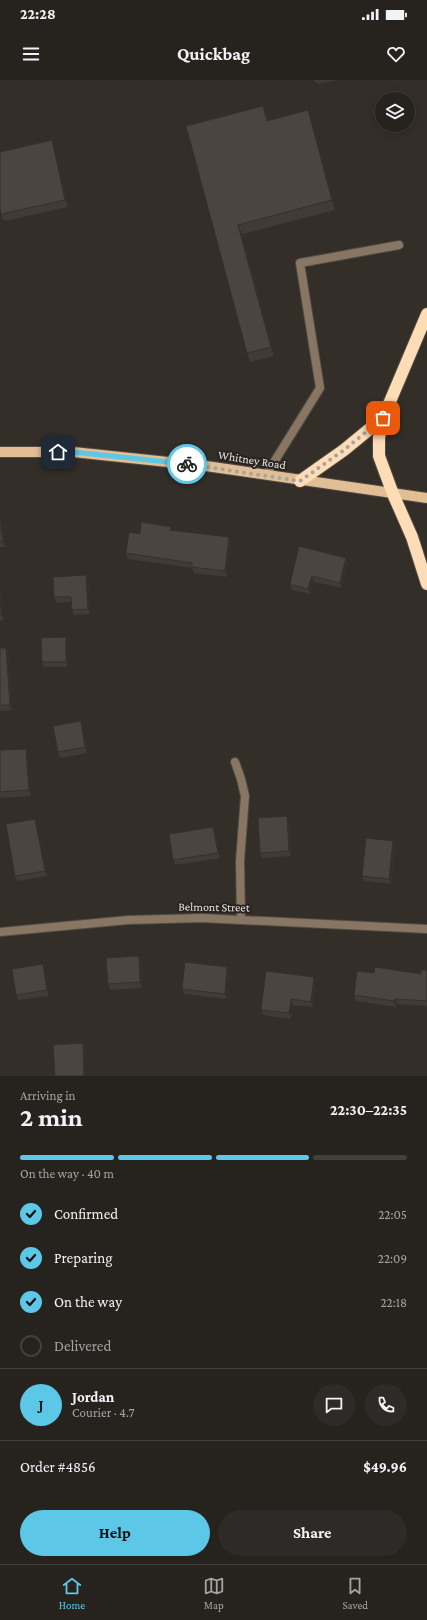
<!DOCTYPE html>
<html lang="en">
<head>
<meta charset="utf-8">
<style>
  body { margin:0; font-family:"Crimson Pro",serif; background:#2e2a27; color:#f1f3f6; height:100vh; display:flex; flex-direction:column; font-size:15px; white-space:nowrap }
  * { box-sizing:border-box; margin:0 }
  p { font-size:13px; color:#a4a4a4 }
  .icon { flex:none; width:22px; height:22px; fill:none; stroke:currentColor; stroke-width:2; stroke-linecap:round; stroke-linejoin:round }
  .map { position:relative; height:996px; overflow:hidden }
  .side { display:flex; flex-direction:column; background:#26221e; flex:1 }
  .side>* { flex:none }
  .buttons { position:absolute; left:375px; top:12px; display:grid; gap:8px }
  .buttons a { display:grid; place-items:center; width:40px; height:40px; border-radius:50%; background:#26221e; box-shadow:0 2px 10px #0003,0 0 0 1px #423f3c; font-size:20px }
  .pin { position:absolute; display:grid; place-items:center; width:34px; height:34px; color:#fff; margin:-17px; border-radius:8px; box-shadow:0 2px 6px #0006 }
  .courier { position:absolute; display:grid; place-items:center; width:40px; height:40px; margin:-20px; border:3px solid #5cc7e7; border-radius:50%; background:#fff; color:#222; box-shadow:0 1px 5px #0007 }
  .overview em { font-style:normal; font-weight:700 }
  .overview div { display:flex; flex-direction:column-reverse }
  .overview { display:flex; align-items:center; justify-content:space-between; height:68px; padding:0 20px }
  h1 { font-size:26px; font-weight:700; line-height:30px }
  .bar { display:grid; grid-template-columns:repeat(4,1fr); gap:6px 4px; align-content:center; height:48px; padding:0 20px }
  .bar i { height:5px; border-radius:3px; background:#423f3c }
  .bar .selected { background:#5cc7e7 }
  .bar p { grid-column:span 4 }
  .line { display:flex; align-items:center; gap:10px; padding:0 20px; border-top:1px solid #423f3c }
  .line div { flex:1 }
  .round { display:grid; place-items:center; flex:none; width:42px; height:42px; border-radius:21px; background:#2e2a27 }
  ol { padding:0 20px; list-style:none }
  li { display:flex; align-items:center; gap:12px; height:44px }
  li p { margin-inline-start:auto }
  li .icon { padding:4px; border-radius:50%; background:#5cc7e7; color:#111; stroke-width:4 }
  li:last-child { color:#a4a4a4 }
  li i { width:22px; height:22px; border:2px solid #423f3c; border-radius:50% }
  .cta { display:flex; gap:8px; margin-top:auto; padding:8px 20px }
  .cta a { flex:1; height:46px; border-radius:24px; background:#5cc7e7; color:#111; font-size:16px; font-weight:700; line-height:46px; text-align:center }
  .cta a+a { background:#2e2a27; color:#f1f3f6 }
  .status { display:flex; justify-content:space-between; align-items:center; height:28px; padding:0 20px; background:#26221e; direction:ltr }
  .status svg { height:11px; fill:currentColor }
  header { display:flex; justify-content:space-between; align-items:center; height:52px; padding:0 20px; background:#26221e; font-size:18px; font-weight:700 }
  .dock { display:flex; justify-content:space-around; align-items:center; height:56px; border-top:1px solid #423f3c; background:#26221e; font-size:11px; color:#a4a4a4 }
  .dock a { display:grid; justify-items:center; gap:2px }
  .dock .selected { color:#5cc7e7 }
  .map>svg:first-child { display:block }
</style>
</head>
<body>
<div class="status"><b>22:28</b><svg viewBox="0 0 49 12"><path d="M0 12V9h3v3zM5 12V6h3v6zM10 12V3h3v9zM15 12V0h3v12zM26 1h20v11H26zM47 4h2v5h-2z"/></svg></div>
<header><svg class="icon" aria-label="menu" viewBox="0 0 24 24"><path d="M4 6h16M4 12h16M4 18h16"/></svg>Quickbag<svg class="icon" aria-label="heart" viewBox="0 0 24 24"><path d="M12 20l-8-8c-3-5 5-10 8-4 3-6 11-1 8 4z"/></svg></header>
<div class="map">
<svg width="427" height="996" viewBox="0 0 427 996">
  <rect width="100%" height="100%" fill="#332e28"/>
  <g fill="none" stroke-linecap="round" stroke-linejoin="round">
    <g stroke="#504b45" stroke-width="10">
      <path id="lane" d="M266,395l54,-87 -20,-125 99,-18
        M235,682l6,17 4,17 -5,65 1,58"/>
    </g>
    <g stroke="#504b45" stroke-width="10">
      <path id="street" d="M0,852l128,-12 74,-2 225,11"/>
    </g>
    <g stroke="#504b45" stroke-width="12">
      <path id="primary" d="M0,372h73l133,14 221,32"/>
    </g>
    <g stroke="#504b45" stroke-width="14">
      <path id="highway" d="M427,234l-44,104 -4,20v18l14,38 19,43 15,47
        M300,401l44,-31 39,-32"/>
    </g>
    <use href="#lane" stroke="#887663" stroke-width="8"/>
    <use href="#street" stroke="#887663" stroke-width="8"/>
    <use href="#primary" stroke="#e2be95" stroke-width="10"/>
    <use href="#highway" stroke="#fedcb5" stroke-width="12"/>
  </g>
  <path fill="#403b36" d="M313,0h25l-20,4z
    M266,35l2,6 43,-2 24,91 -93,24 32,122 -24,6 -3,-9 -61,-227z
    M52,60l2,8 14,59 -64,14 -3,-7z
    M0,431l5,36h-5z
    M172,451l57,6 2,5 -4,35 -33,-4 -2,-5 -64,-9 -2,-6 14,-19z
    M348,483l-6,25 -28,-6 -4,12 -18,-4 -2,-6z
    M88,500l2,34 -16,1 -2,-5 -1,-8 -15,1 -2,-6z
    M0,511l4,29 -4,1z
    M68,562v25h-24l-2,-5z
    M0,568h6l2,5 4,57 -12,1z
    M82,646l5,27 -27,5 -2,-6z
    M26,669l2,5 3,42 -30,2 -1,-3v-45z
    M287,736l2,5 2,35 -29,2 -2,-5z
    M37,745l10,51 -30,5 -2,-5z
    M213,747l2,5 5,26 -45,7 -2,-5z
    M393,761l2,5 -4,38 -27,-3 -2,-5z
    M139,876l2,6 1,26 -32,2 -2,-6z
    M227,887l2,5 -2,27 -43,-5 -2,-5z
    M45,890l4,26 -31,4 -2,-5z
    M427,890v36l-30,-2 -1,3 -40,-6 -2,-6 20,-22 47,1z
    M314,897l1,5 -2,25 -20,-2 -2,14 -28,-4 -2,-5z"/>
  <path fill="#34302c" d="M263,26l3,9 4,15 -3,-9z
    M308,30l3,9 24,91 -3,-10z
    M52,60l2,8 14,59 -3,-7z
    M238,145l4,9 32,122 -3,-9z
    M0,431l1,2 4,34 -2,-6 -3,-23z
    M229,457l2,5 -4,35 -2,-6z
    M346,478l2,5 -6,25 -2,-5z
    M86,495l2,5 2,34 -2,-5z
    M312,496l2,6 -4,12 -2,-5z
    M0,511l4,29 -2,-5 -2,-14z
    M66,557l2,5v25l-2,-5z
    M6,568l2,5 4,57 -2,-5z
    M81,641l1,5 5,27 -2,-6z
    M26,669l2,5 3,42 -2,-6z
    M287,736l2,5 2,35 -2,-5z
    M35,739l2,6 10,51 -2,-5z
    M213,747l2,5 5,26 -2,-5z
    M393,761l2,5 -4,38 -2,-5z
    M139,876l2,6 1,26 -2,-6z
    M43,884l2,6 4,26 -2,-6z
    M227,887l2,5 -2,27 -2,-5z
    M314,897l1,5 -2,25 -2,-5z
    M291,919l2,6 -2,14 -2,-6z
    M395,919l2,5 -1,3 -2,-6z
    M83,963l2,5 1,28h-2z"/>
  <path fill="#4a453f" stroke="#34302c" d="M263,26l4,15 41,-11 24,90 -94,25 33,122 -24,6 -61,-227z
    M52,60l13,60 -64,14 -1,-6v-56z
    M0,438l3,23 -3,1z
    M141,442l30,5 -1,3 59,7 -4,34 -33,-4v-4l-66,-10 3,-21 11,2z
    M299,466l47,12 -6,25 -28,-7 -4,13 -18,-5z
    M86,495l2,34 -16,1 -1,-13h-17l-1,-20z
    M0,521l2,14h-2z
    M66,557v25h-24l-1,-24z
    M0,568h6l4,57h-10z
    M81,641l4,26 -27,5 -5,-26z
    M26,669l3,41 -29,2v-42z
    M287,736l2,35 -29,2 -2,-35z
    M35,739l10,52 -30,5 -9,-52z
    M213,747l5,26 -45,7 -4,-26z
    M366,758l27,3 -4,38 -27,-3z
    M139,876l1,26 -32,2 -2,-26z
    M185,882l42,5 -2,27 -43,-5z
    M43,884l4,26 -31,5 -4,-26z
    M375,887l46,7v-4h6v31l-32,-2 -1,2 -40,-6 3,-24 17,2z
    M266,891l48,6 -3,25 -20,-3 -2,14 -28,-3z
    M83,963l1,33h-29l-2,-31z"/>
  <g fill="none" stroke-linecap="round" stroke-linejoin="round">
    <path stroke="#a7a49f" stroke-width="4" stroke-dasharray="0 7.2" d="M187,384l113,17 44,-31 39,-32"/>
    <path stroke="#5cc7e7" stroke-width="5" d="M58,372h15l114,12"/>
  </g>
  <g text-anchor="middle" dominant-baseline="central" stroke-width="4" stroke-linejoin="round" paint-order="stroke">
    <g font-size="12" fill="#e6e3df" stroke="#29241f">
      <text transform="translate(252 380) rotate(9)">Whitney Road</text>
      <text transform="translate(214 827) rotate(1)">Belmont Street</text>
    </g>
  </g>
</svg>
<div class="buttons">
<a><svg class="icon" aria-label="layers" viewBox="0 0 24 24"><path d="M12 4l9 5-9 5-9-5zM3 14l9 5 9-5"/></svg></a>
</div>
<div class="pin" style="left:383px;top:338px;background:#ea580c"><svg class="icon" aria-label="bag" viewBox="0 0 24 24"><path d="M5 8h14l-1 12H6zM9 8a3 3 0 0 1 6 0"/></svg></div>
<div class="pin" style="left:58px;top:372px;background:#1f2937"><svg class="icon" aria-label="home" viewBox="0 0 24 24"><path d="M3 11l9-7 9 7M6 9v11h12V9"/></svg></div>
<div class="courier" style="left:187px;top:384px"><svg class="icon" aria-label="bike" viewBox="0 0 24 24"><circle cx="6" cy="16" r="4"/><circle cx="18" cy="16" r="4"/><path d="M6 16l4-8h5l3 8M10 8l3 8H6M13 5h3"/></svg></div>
</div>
<section class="side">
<div class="overview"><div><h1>2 min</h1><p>Arriving in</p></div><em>22:30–22:35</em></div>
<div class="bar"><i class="selected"></i><i class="selected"></i><i class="selected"></i><i></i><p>On the way · 40 m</p></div>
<ol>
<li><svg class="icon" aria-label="check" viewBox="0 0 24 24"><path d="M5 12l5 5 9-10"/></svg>Confirmed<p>22:05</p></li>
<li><svg class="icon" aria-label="check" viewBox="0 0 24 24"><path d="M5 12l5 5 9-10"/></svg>Preparing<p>22:09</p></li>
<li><svg class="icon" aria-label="check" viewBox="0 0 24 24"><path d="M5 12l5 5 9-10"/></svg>On the way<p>22:18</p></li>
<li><i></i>Delivered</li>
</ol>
<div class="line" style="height:72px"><b class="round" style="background:#5cc7e7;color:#111">J</b><div><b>Jordan</b><p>Courier · 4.7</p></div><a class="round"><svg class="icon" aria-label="chat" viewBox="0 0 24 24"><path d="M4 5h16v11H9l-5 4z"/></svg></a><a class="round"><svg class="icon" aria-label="phone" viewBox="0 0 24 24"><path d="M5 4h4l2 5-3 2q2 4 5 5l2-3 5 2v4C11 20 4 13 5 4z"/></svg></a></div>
<div class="line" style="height:52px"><div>Order #4856</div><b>$49.96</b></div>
<div class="cta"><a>Help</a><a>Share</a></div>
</section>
<nav class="dock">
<a class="selected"><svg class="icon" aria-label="home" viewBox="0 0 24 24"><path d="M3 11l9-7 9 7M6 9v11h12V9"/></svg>Home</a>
<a><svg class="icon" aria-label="map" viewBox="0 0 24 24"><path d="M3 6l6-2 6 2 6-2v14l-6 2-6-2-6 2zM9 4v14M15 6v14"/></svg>Map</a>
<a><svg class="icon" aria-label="saved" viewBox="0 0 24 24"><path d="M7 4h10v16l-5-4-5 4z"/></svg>Saved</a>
</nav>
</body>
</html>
